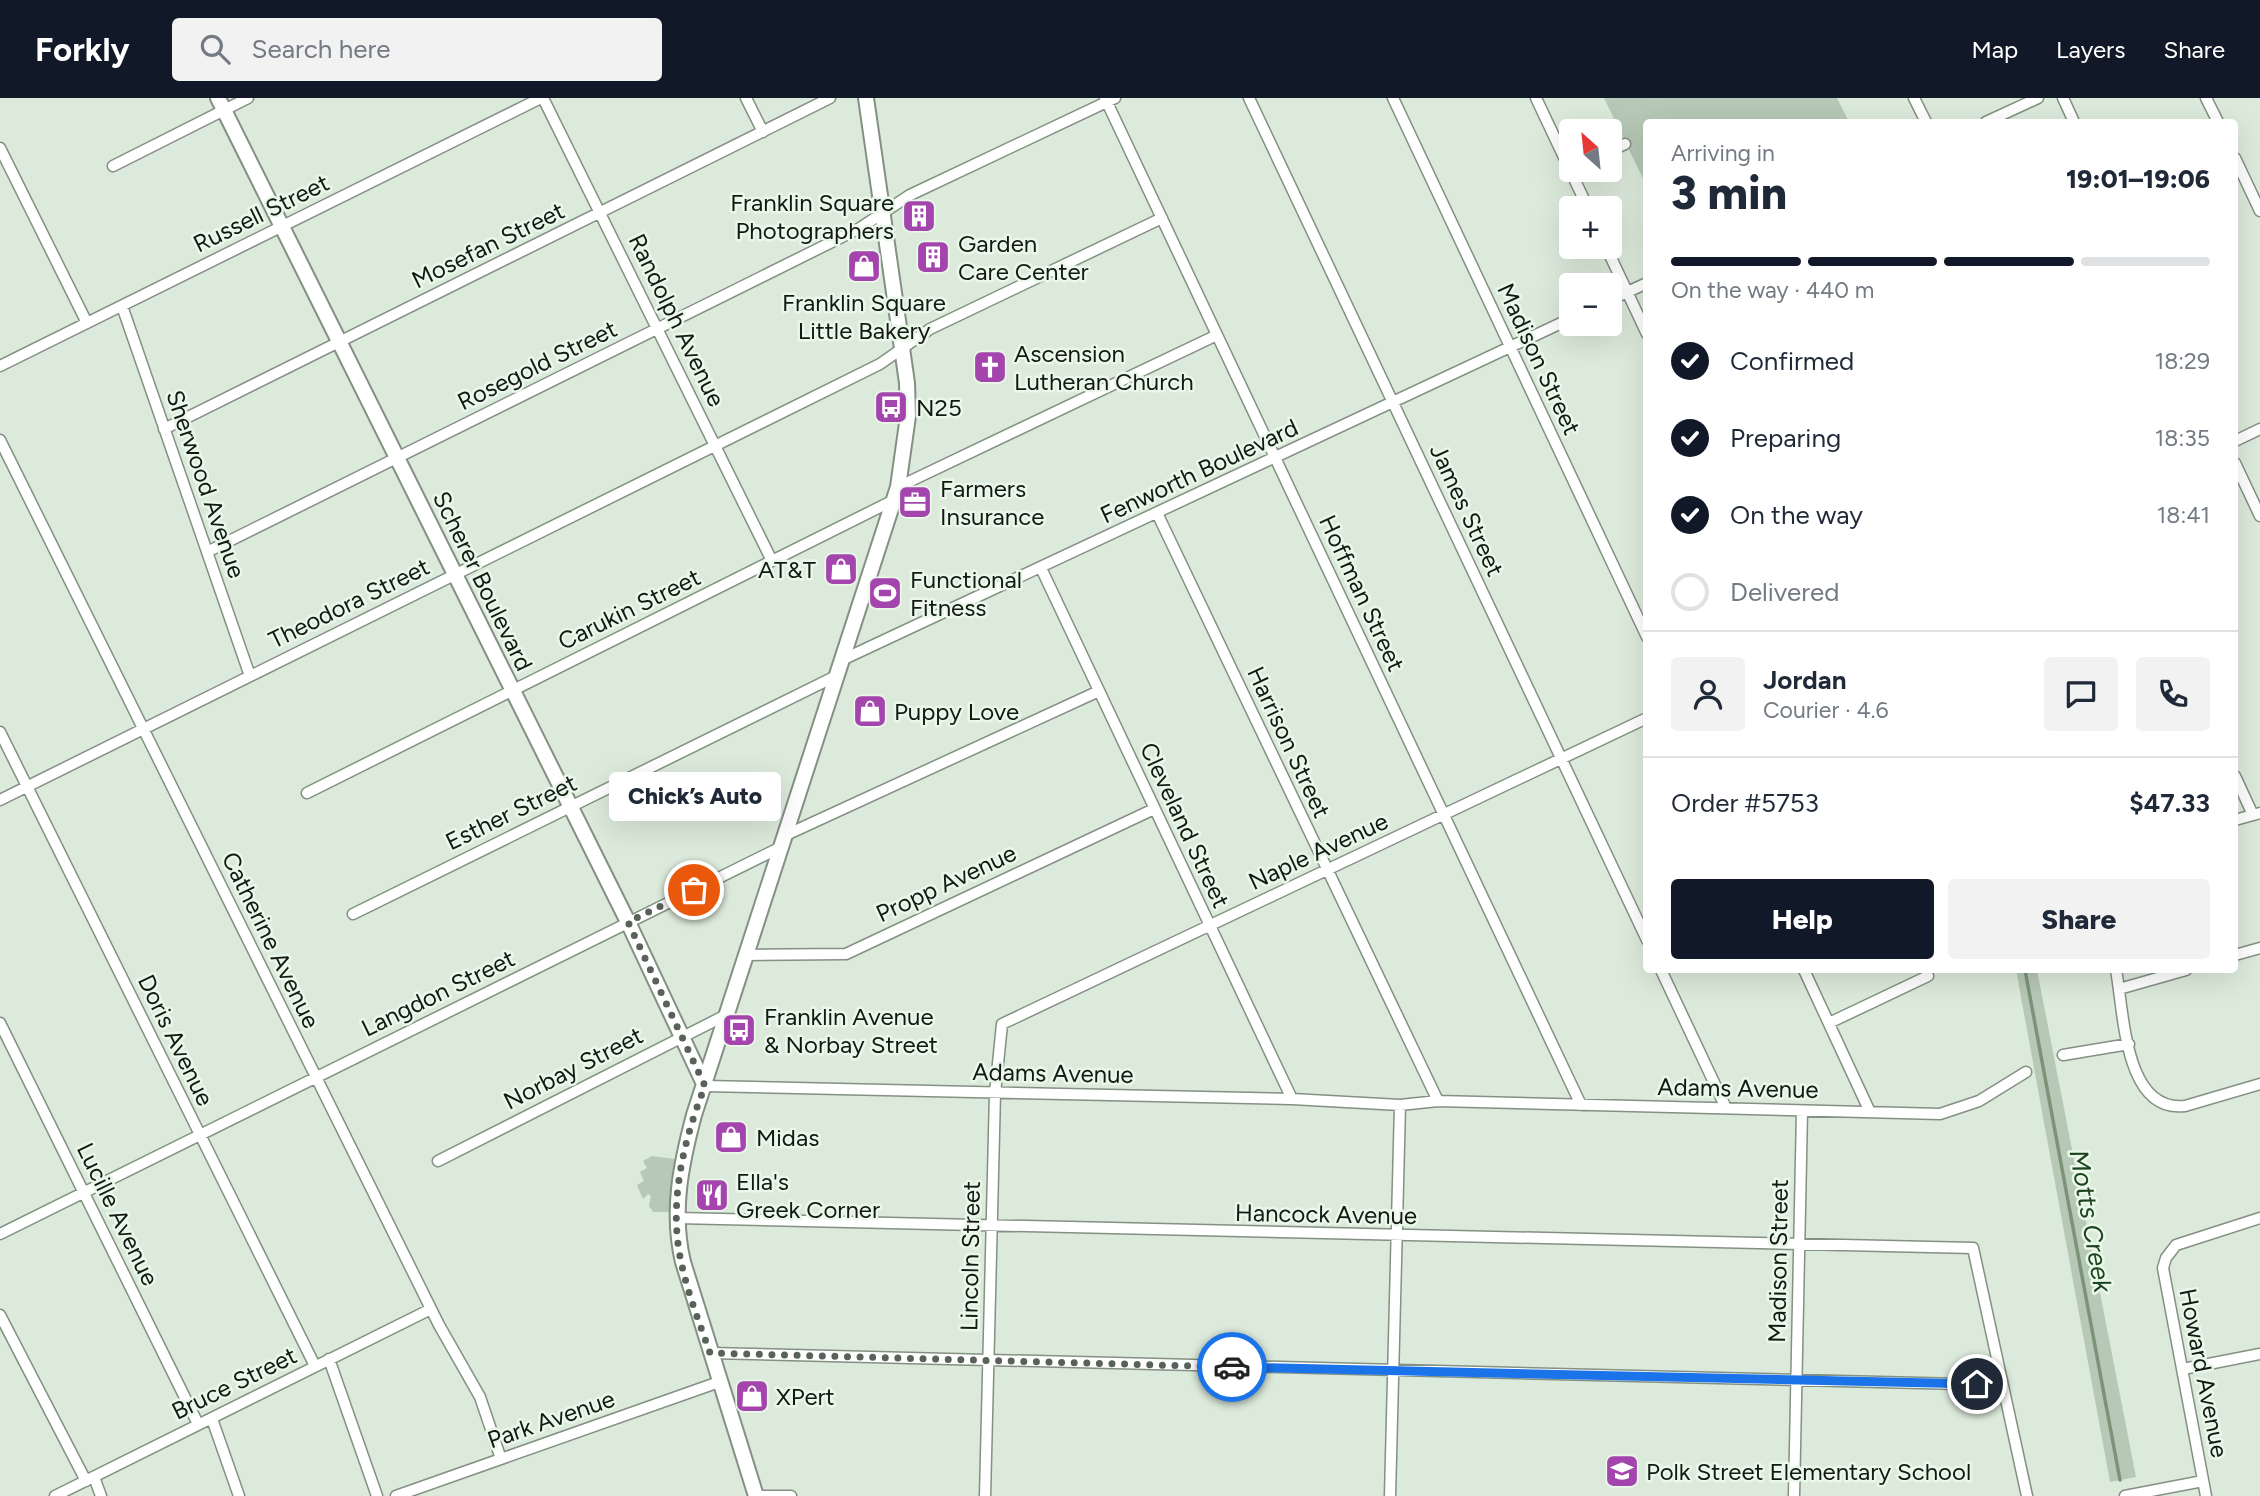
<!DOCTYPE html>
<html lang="en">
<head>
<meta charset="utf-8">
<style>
  body { margin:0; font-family:Figtree,sans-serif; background:#f2f2f3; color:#1f2937; height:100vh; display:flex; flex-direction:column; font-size:26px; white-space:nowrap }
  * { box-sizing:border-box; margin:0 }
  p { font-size:23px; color:#747a83 }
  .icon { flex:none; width:38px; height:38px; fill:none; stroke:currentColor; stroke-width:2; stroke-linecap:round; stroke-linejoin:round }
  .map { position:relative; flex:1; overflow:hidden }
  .side { position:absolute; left:1643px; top:21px; width:595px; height:854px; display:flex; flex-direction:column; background:#fff; border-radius:7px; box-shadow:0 7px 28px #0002 }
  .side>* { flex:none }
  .needle { width:46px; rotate:333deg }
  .tools { position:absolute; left:1559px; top:21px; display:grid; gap:14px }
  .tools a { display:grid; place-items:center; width:63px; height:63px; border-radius:7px; background:#fff; box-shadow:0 7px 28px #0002; font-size:35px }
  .pin { position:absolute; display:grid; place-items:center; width:60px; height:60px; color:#fff; margin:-30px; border:4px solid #fff; border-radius:50%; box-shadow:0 2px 7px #0007 }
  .courier { position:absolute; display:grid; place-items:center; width:70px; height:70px; margin:-35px; border:5px solid #1a73e8; border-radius:50%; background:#fff; color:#222; box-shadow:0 2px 9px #0007 }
  .bubble { position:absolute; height:49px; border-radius:7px; background:#fff; box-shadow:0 7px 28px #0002; font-size:23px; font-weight:800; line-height:49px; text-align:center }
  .summary em { font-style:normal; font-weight:800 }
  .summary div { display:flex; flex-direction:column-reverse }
  .summary { display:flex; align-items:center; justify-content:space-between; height:119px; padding:0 28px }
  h1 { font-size:46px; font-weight:800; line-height:52px }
  .bar { display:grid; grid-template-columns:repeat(4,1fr); gap:10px 7px; align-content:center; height:84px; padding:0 28px }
  .bar i { height:9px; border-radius:5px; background:#e0e1e3 }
  .bar .on { background:#111827 }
  .bar p { grid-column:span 4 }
  .line { display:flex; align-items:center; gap:18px; padding:0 28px; border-top:2px solid #e0e1e3 }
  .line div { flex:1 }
  .round { display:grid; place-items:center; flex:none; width:74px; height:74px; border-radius:7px; background:#f2f2f3 }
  ol { padding:0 28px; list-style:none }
  li { display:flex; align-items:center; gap:21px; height:77px }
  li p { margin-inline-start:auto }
  li .icon { padding:7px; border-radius:50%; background:#111827; color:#fff; stroke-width:4 }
  li:last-child { color:#747a83 }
  li i { width:38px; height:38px; border:4px solid #e0e1e3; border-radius:50% }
  .primary-button { display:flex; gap:14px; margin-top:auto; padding:14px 28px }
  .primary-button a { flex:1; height:80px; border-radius:7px; background:#111827; color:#fff; font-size:28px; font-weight:800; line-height:80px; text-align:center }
  .primary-button a+a { background:#f2f2f3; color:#1f2937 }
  header { display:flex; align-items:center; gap:42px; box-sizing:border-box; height:98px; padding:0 35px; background:#111827; color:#fff }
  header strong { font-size:33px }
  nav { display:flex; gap:38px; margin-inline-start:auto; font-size:24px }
  .search { width:490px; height:63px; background:#f2f2f3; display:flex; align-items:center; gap:18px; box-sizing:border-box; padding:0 24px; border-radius:7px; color:#747a83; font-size:26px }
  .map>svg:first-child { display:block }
</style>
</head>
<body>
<header>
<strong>Forkly</strong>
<div class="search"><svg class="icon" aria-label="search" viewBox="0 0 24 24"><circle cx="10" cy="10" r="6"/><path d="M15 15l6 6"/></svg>Search here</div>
<nav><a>Map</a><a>Layers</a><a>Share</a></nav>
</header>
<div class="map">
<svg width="2260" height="1398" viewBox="0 0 2260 1398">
  <rect width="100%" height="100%" fill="#dceadb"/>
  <path fill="#b7c8b6" d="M1604,0h233l12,24h-202v65z
    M2016,872h21l99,507 -26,5z
    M652,1058l30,4 -5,52h-24l-4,-6 2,-10 -3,-2 -5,5 -6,-14 7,-4 -4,-9 7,-4 -4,-7z"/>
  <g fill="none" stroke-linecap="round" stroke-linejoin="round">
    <path stroke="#7c937a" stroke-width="3.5" d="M2025,872l95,510"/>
    <g stroke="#839082" stroke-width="13">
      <path id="street" d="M543,0l229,463
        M746,0l17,34
        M1105,0l476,1007
        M1249,0l398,842
        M1393,0l254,539
        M1536,0l52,110
        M1914,0l12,24
        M2063,0l11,24
        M2206,0l12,24
        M1986,24l52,-24
        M0,50l87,175
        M1610,53l15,-7
        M2235,60l25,53
        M113,68l135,-68
        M1606,149l41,87
        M1610,202l37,-17
        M122,208l128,370
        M0,268l541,-268
        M164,331l666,-331
        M0,342l439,885 41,72 21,62
        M2235,343l25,-12
        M2235,365l25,53
        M898,389l319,-152
        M1157,415l281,588
        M207,454l653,-324 50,-33 205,-97
        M1041,470l251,531
        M844,561l728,-341
        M0,634l315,634
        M2235,678l18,39
        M307,695l587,-293
        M0,702l880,-436 50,-35 232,-111
        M2235,722l25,-7
        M786,737l313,-144
        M353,816l485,-239
        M747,857l99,-1 308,-145
        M2235,857l25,-7
        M1661,872l65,138
        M1804,872l66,142
        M2116,872c8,42 8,143 69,136l75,-22
        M2119,891l67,-19
        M0,925l198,401
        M1829,925l99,-47
        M2063,957l66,-11
        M705,988l587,13 108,6 38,-4 502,13 39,-13 47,-29
        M438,1063l290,-147
        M677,1120l1296,30 54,248
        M0,1136l781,-387
        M0,1217l86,166
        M710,1255l1292,32
        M329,1261l48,137
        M2183,1271l77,-15
        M212,1321l27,77
        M94,1379l7,19
        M55,1398l376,-187
        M396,1398l323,-114
        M756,1398h35
        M985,1398l10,-403 7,-69 645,-306
        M1390,1398l10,-391
        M1794,1398l8,-385
        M2125,1398l78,-15
        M2206,1398l-43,-228 3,-10 10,-13 84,-27"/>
    </g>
    <g stroke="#839082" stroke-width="18">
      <path id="secondary" d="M218,0l410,824 77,164
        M756,1398l-73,-234c-12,-50 -2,-98 11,-147l204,-628 10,-71 -1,-33 -41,-285"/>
    </g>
    <use href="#street" stroke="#fff" stroke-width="10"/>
    <use href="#secondary" stroke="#fff" stroke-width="14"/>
  </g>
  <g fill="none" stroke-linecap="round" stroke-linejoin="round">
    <path stroke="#596259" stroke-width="7" stroke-dasharray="0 12.6" d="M694,792l-66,32 77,164c-18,45 -32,98 -28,148 3,40 20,82 33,119l522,14"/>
    <path stroke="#1a73e8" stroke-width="9" d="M1232,1269l745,17"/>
  </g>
  <defs>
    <g id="building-square" transform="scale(1.75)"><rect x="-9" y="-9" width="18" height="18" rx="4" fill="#a345ad" stroke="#e9f8e8"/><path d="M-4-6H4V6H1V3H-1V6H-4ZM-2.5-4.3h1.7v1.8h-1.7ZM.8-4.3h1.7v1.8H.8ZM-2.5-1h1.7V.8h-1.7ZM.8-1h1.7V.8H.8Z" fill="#fff"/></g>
    <g id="shop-square" transform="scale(1.75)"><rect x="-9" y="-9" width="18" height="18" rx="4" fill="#a345ad" stroke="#e9f8e8"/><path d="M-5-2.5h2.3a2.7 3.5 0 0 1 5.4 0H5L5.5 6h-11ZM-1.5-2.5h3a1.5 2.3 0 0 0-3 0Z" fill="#fff"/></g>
    <g id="church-square" transform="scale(1.75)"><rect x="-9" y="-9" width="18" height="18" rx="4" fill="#a345ad" stroke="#e9f8e8"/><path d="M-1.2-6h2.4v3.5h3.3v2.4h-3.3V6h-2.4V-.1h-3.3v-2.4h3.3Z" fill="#fff"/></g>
    <g id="bus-square" transform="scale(1.75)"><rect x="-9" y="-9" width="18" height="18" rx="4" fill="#a345ad" stroke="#e9f8e8"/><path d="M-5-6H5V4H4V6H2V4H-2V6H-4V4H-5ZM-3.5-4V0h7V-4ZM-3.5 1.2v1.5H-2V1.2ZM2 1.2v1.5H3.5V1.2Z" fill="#fff"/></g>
    <g id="office-square" transform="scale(1.75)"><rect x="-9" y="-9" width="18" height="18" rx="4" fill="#a345ad" stroke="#e9f8e8"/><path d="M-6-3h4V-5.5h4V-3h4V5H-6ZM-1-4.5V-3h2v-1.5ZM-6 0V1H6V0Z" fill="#fff"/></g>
    <g id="stadium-square" transform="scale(1.75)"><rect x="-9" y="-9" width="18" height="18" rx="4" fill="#a345ad" stroke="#e9f8e8"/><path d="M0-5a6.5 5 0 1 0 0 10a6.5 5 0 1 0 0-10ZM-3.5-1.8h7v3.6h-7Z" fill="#fff"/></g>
    <g id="restaurant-square" transform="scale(1.75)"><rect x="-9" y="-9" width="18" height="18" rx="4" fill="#a345ad" stroke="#e9f8e8"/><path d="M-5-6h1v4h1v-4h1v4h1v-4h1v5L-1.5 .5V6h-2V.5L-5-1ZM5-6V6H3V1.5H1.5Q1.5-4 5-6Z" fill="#fff"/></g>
    <g id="school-square" transform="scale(1.75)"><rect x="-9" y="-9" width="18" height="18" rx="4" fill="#a345ad" stroke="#e9f8e8"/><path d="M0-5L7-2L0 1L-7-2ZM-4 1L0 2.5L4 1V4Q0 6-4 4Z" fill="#fff"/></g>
  </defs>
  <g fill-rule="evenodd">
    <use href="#building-square" x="919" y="118"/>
    <use href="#building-square" x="933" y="159"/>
    <use href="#shop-square" x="864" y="168"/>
    <use href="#church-square" x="990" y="269"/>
    <use href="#bus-square" x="891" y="309"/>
    <use href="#office-square" x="915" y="404"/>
    <use href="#shop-square" x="841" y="471"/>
    <use href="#stadium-square" x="885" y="495"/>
    <use href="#shop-square" x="870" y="613"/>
    <use href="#bus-square" x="739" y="932"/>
    <use href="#shop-square" x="731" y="1039"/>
    <use href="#restaurant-square" x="712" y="1097"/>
    <use href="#shop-square" x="752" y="1298"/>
    <use href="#school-square" x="1622" y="1373"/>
  </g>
  <g text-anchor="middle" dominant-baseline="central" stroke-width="5" stroke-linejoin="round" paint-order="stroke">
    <g font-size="24" fill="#131813" stroke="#e9f8e8" text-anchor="start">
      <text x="894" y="104" text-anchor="end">Franklin Square<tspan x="894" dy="28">Photographers</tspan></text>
      <text x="958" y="145">Garden<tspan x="958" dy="28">Care Center</tspan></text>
      <text x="864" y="204" text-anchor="middle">Franklin Square<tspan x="864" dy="28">Little Bakery</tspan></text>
      <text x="1014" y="255">Ascension<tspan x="1014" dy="28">Lutheran Church</tspan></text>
      <text x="916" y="309">N25</text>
      <text x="940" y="390">Farmers<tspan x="940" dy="28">Insurance</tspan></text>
      <text x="816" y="471" text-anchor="end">AT&amp;T</text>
      <text x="910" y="481">Functional<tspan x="910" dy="28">Fitness</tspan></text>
      <text x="894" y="613">Puppy Love</text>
      <text x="764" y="918">Franklin Avenue<tspan x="764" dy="28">&amp; Norbay Street</tspan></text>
      <text x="756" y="1039">Midas</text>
      <text x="736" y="1083">Ella's<tspan x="736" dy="28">Greek Corner</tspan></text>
      <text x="776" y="1298">XPert</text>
      <text x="1646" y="1373">Polk Street Elementary School</text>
    </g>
    <g font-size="24" fill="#131813" stroke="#e9f8e8">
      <text transform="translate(261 115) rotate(-26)">Russell Street</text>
      <text transform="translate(488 147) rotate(-26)">Mosefan Street</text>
      <text transform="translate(677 222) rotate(64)">Randolph Avenue</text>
      <text transform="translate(1539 261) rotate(65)">Madison Street</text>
      <text transform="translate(537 267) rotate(-26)">Rosegold Street</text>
      <text transform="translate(1199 373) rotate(-25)">Fenworth Boulevard</text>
      <text transform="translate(206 386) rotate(71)">Sherwood Avenue</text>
      <text transform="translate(1467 412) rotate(65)">James Street</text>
      <text transform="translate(483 483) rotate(64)">Scherer Boulevard</text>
      <text transform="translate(1362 495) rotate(65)">Hoffman Street</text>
      <text transform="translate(349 505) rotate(-26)">Theodora Street</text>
      <text transform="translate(629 511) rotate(-26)">Carukin Street</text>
      <text transform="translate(1289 644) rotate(65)">Harrison Street</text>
      <text transform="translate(511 714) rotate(-26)">Esther Street</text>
      <text transform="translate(1185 727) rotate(65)">Cleveland Street</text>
      <text transform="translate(1318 753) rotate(-25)">Naple Avenue</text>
      <text transform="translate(946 785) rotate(-25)">Propp Avenue</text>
      <text transform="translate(271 842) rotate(64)">Catherine Avenue</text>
      <text transform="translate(438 895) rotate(-26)">Langdon Street</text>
      <text transform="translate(176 942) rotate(64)">Doris Avenue</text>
      <text transform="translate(573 970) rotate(-27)">Norbay Street</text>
      <text transform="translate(1053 975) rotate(1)">Adams Avenue</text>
      <text transform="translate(1738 990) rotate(1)">Adams Avenue</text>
      <text transform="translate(118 1116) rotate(64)">Lucille Avenue</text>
      <text transform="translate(1326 1116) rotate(1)">Hancock Avenue</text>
      <text transform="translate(970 1158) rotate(-89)">Lincoln Street</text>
      <text transform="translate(1778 1163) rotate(-89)">Madison Street</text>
      <text transform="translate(2204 1275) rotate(79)">Howard Avenue</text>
      <text transform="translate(234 1285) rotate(-26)">Bruce Street</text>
      <text transform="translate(551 1321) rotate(-19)">Park Avenue</text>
    </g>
    <g font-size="26" font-style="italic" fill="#1d421e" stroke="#e9f8e8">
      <text transform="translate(2091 1123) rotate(80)">Motts Creek</text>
    </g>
  </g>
</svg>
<div class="tools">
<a><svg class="needle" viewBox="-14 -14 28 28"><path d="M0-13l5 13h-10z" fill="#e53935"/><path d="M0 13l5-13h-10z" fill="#747a83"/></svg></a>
<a>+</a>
<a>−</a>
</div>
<div class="pin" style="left:694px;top:792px;background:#ea580c"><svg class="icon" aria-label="bag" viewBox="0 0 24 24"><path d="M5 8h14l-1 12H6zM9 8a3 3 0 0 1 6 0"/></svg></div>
<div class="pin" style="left:1977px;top:1286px;background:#1f2937"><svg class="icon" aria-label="home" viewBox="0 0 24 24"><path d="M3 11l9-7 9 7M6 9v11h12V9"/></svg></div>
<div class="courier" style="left:1232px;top:1269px"><svg class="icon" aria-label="car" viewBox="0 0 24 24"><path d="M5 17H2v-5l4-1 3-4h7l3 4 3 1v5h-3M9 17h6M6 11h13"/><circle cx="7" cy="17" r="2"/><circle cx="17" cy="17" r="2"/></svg></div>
<div class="bubble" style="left:609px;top:674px;width:172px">Chick’s Auto</div>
<section class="side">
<div class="summary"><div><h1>3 min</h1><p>Arriving in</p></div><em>19:01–19:06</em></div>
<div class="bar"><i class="on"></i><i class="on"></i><i class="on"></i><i></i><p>On the way · 440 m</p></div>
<ol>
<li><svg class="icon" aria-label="check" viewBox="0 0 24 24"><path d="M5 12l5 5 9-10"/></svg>Confirmed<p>18:29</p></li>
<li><svg class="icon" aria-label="check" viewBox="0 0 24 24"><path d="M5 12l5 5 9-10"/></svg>Preparing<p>18:35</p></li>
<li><svg class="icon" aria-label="check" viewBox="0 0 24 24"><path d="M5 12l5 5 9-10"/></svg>On the way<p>18:41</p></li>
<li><i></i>Delivered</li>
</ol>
<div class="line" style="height:126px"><a class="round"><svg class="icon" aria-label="person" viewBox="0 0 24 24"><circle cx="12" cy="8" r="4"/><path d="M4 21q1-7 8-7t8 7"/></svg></a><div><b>Jordan</b><p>Courier · 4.6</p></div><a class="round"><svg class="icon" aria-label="chat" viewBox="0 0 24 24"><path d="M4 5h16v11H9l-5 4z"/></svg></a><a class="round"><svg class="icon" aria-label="phone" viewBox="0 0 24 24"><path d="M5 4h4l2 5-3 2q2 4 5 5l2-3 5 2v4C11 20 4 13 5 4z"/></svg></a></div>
<div class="line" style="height:91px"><div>Order #5753</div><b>$47.33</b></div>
<div class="primary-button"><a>Help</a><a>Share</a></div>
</section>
</div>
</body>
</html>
